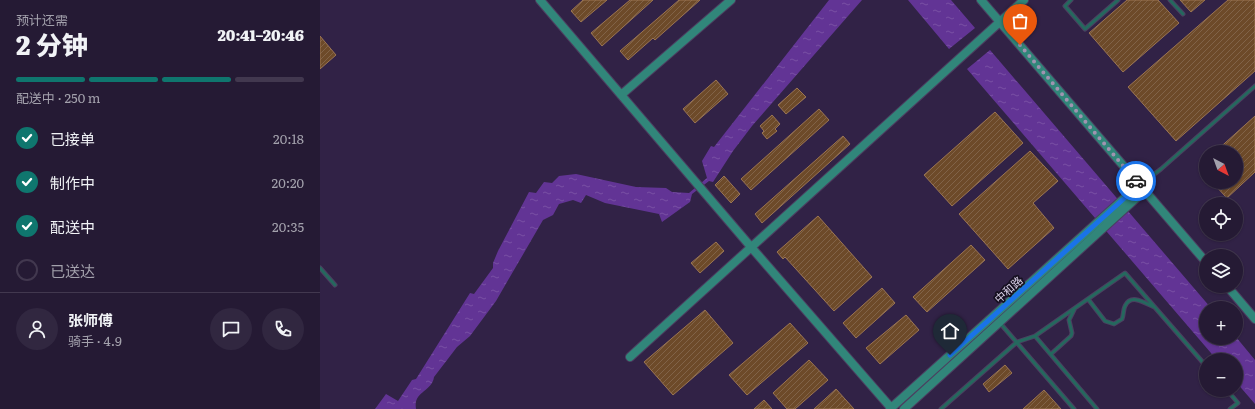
<!DOCTYPE html>
<html lang="zh">
<head>
<meta charset="utf-8">
<style>
  body { margin:0; font-family:Literata,"Noto Sans SC",serif; background:#312740; color:#f1f3f6; height:100vh; display:flex; flex-direction:column; font-size:15px; white-space:nowrap }
  * { box-sizing:border-box; margin:0 }
  p { font-size:13px; color:#a3a1ac }
  .icon { flex:none; width:22px; height:22px; fill:none; stroke:currentColor; stroke-width:2; stroke-linecap:round; stroke-linejoin:round }
  .map { position:relative; flex:1; overflow:hidden }
  .sheet { display:flex; flex-direction:column; background:#251a34; width:320px }
  .sheet>* { flex:none }
  .needle { width:26px; rotate:139deg }
  .controls { position:absolute; left:879px; top:145px; display:grid; gap:8px }
  .controls a { display:grid; place-items:center; width:44px; height:44px; border-radius:50%; background:#251a34; box-shadow:0 1px 3px #0004,0 0 0 1px #42384f; font-size:20px }
  .pin { position:absolute; display:grid; place-items:center; width:34px; height:34px; color:#fff; margin:-41px -17px; border-radius:50% 50% 50% 0; rotate:-45deg; box-shadow:0 0 4px #0007 }
  .pin .icon { rotate:45deg }
  .courier { position:absolute; display:grid; place-items:center; width:40px; height:40px; margin:-20px; border:3px solid #1a73e8; border-radius:50%; background:#fff; color:#222; box-shadow:0 1px 5px #0007 }
  .summary em { font-style:normal; font-weight:800 }
  .summary div { display:flex; flex-direction:column-reverse }
  .summary { display:flex; align-items:center; justify-content:space-between; height:68px; padding:0 16px }
  h1 { font-size:26px; font-weight:800; line-height:30px }
  .bar { display:grid; grid-template-columns:repeat(4,1fr); gap:6px 4px; align-content:center; height:48px; padding:0 16px }
  .bar i { height:5px; border-radius:3px; background:#42384f }
  .bar .active { background:#0f766e }
  .bar p { grid-column:span 4 }
  .line { display:flex; align-items:center; gap:10px; padding:0 16px; border-top:1px solid #42384f }
  .line div { flex:1 }
  .round { display:grid; place-items:center; flex:none; width:42px; height:42px; border-radius:21px; background:#312740 }
  ol { padding:0 16px; list-style:none }
  li { display:flex; align-items:center; gap:12px; height:44px }
  li p { margin-inline-start:auto }
  li .icon { padding:4px; border-radius:50%; background:#0f766e; color:#fff; stroke-width:4 }
  li:last-child { color:#a3a1ac }
  li i { width:22px; height:22px; border:2px solid #42384f; border-radius:50% }
  main { display:flex; flex:1; min-height:0 }
  .map>svg:first-child { display:block }
</style>
</head>
<body>
<main>
<section class="sheet">
<div class="summary"><div><h1>2 分钟</h1><p>预计还需</p></div><em>20:41–20:46</em></div>
<div class="bar"><i class="active"></i><i class="active"></i><i class="active"></i><i></i><p>配送中 · 250 m</p></div>
<ol>
<li><svg class="icon" aria-label="check" viewBox="0 0 24 24"><path d="M5 12l5 5 9-10"/></svg>已接单<p>20:18</p></li>
<li><svg class="icon" aria-label="check" viewBox="0 0 24 24"><path d="M5 12l5 5 9-10"/></svg>制作中<p>20:20</p></li>
<li><svg class="icon" aria-label="check" viewBox="0 0 24 24"><path d="M5 12l5 5 9-10"/></svg>配送中<p>20:35</p></li>
<li><i></i>已送达</li>
</ol>
<div class="line" style="height:72px"><a class="round"><svg class="icon" aria-label="person" viewBox="0 0 24 24"><circle cx="12" cy="8" r="4"/><path d="M4 21q1-7 8-7t8 7"/></svg></a><div><b>张师傅</b><p>骑手 · 4.9</p></div><a class="round"><svg class="icon" aria-label="chat" viewBox="0 0 24 24"><path d="M4 5h16v11H9l-5 4z"/></svg></a><a class="round"><svg class="icon" aria-label="phone" viewBox="0 0 24 24"><path d="M5 4h4l2 5-3 2q2 4 5 5l2-3 5 2v4C11 20 4 13 5 4z"/></svg></a></div>
</section>
<div class="map">
<svg width="935" height="409" viewBox="0 0 935 409">
  <defs>
    <pattern id="water-ripples" width="26" height="14" patternUnits="userSpaceOnUse"><rect width="26" height="14" fill="#623495"/><path d="M2 4q2-2 4 0t4 0M15 11q2-2 4 0t4 0" fill="none" stroke="#7850a4"/></pattern>
    <pattern id="building-hatch" width="6" height="6" patternUnits="userSpaceOnUse"><rect width="6" height="6" fill="#6d4a29"/><path d="M-1 1l2-2M0 6l6-6M5 7l2-2" fill="none" stroke="#816348"/></pattern>
  </defs>
  <rect width="100%" height="100%" fill="#312246"/>
  <path fill="url(#water-ripples)" d="M509,0h33l-110,126 -19,25 -20,31 -4,-1 -17,13 -2,8 -28,20 -3,-8 -54,-11 -19,-8 -5,8 -8,-3 -14,4 -6,11 -10,5 -47,81 -26,35 -13,11 -23,30c-2,15 -21,14 -18,32h-41l11,-15 12,7 14,-21 4,-1 54,-86 4,1 19,-26v-5l5,-12 31,-59 7,1 8,-11 8,1 7,-7 17,-2 60,13 30,1 6,4 17,1 18,-15 -5,-17 9,-15 3,1z
    M588,0h43l24,28 -26,21z
    M670,50l221,258h-5v30l30,-1 19,23v44l-19,-22v-22h-19l-250,-291z"/>
  <path fill="url(#building-hatch)" stroke="#9b7553" d="M263,0h24l-26,22 -10,-11z
    M310,0h23l-51,46 -11,-13z
    M359,0h21l-45,40 -2,-2 -25,22 -8,-9z
    M807,0h31l21,23 -56,49 -34,-39z
    M860,0h25l-14,12z
    M908,0h27v71l-79,70 -48,-54z
    M0,36l16,19 -16,14z
    M396,80l12,14 -33,29 -12,-14z
    M477,88l9,9 -20,17 -8,-9z
    M499,109l10,11 -78,70 -10,-11z
    M675,112l28,31 -71,63 -28,-31z
    M452,115l8,9 -5,5 2,2 -10,8 -5,-6 2,-2 -4,-5z
    M935,116v56l-28,26 -15,-16h24v-30h-21z
    M523,136l7,8 -88,79 -7,-9z
    M710,151l28,30 -25,22 21,25 -46,41 -49,-55z
    M886,160v15l-7,-8z
    M404,176l16,18 -9,9 -16,-18z
    M498,216l54,61 -38,34 -49,-54 -2,2 -6,-7z
    M396,242l8,9 -24,22 -9,-10z
    M651,245l14,15 -58,52 -14,-15z
    M562,288l13,15 -39,35 -13,-15z
    M385,310l28,33 -60,52 -29,-33z
    M586,315l13,15 -39,34 -14,-16z
    M470,323l18,20 -61,52 -18,-20z
    M489,360l19,20 -33,29h-8l-14,-16z
    M685,365l7,8 -23,19 -6,-8z
    M516,389l18,20h-40z
    M724,390l17,19h-38z
    M444,400l8,9h-18z"/>
  <g fill="none" stroke-linecap="round" stroke-linejoin="round">
    <g stroke="#4c3e60" stroke-width="5">
      <path id="lane" d="M751,0l-6,6 20,23 33,-29
        M850,0l13,14
        M820,185l21,-16 94,-83
        M0,268l15,17
        M768,299l17,22 9,3 8,-5c2,-5 1,-9 3,-13 6,-13 20,-3 29,1
        M680,323l74,86
        M715,336l62,73
        M731,354l20,-18 1,-3 -3,-13 5,-10
        M907,390l11,13 -8,6
        M621,409l76,-67 18,-6 90,-63 81,93"/>
    </g>
    <g stroke="#4c3e60" stroke-width="10">
      <path id="secondary" d="M220,0l211,247 141,162
        M661,0l225,262
        M301,95l110,-95
        M907,286l28,33
        M310,357l394,-357
        M570,409l249,-224
        M584,409l240,-218"/>
    </g>
    <use href="#lane" stroke="#25685e" stroke-width="3"/>
    <use href="#secondary" stroke="#31867a" stroke-width="8"/>
  </g>
  <g fill="none" stroke-linecap="round" stroke-linejoin="round">
    <path stroke="#9f94b0" stroke-width="4" stroke-dasharray="0 7.2" d="M700,45l116,136"/>
    <path stroke="#1a73e8" stroke-width="5" d="M630,355l189,-170 -3,-4"/>
  </g>
  <g text-anchor="middle" dominant-baseline="central" stroke-width="3.5" stroke-linejoin="round" paint-order="stroke">
    <g font-size="11" fill="#dad1e9" stroke="#161020">
      <text transform="translate(688 289) rotate(-42)">中和路</text>
    </g>
  </g>
</svg>
<div class="controls">
<a><svg class="needle" viewBox="-14 -14 28 28"><path d="M0-13l5 13h-10z" fill="#e53935"/><path d="M0 13l5-13h-10z" fill="#a3a1ac"/></svg></a>
<a><svg class="icon" aria-label="locate" viewBox="0 0 24 24"><circle cx="12" cy="12" r="6"/><path d="M12 2v4M12 18v4M2 12h4M18 12h4"/></svg></a>
<a><svg class="icon" aria-label="layers" viewBox="0 0 24 24"><path d="M12 4l9 5-9 5-9-5zM3 14l9 5 9-5"/></svg></a>
<a>+</a>
<a>−</a>
</div>
<div class="pin" style="left:700px;top:45px;background:#ea580c"><svg class="icon" aria-label="bag" viewBox="0 0 24 24"><path d="M5 8h14l-1 12H6zM9 8a3 3 0 0 1 6 0"/></svg></div>
<div class="pin" style="left:630px;top:355px;background:#1f2937"><svg class="icon" aria-label="home" viewBox="0 0 24 24"><path d="M3 11l9-7 9 7M6 9v11h12V9"/></svg></div>
<div class="courier" style="left:816px;top:181px"><svg class="icon" aria-label="car" viewBox="0 0 24 24"><path d="M5 17H2v-5l4-1 3-4h7l3 4 3 1v5h-3M9 17h6M6 11h13"/><circle cx="7" cy="17" r="2"/><circle cx="17" cy="17" r="2"/></svg></div>
</div>
</main>
</body>
</html>
